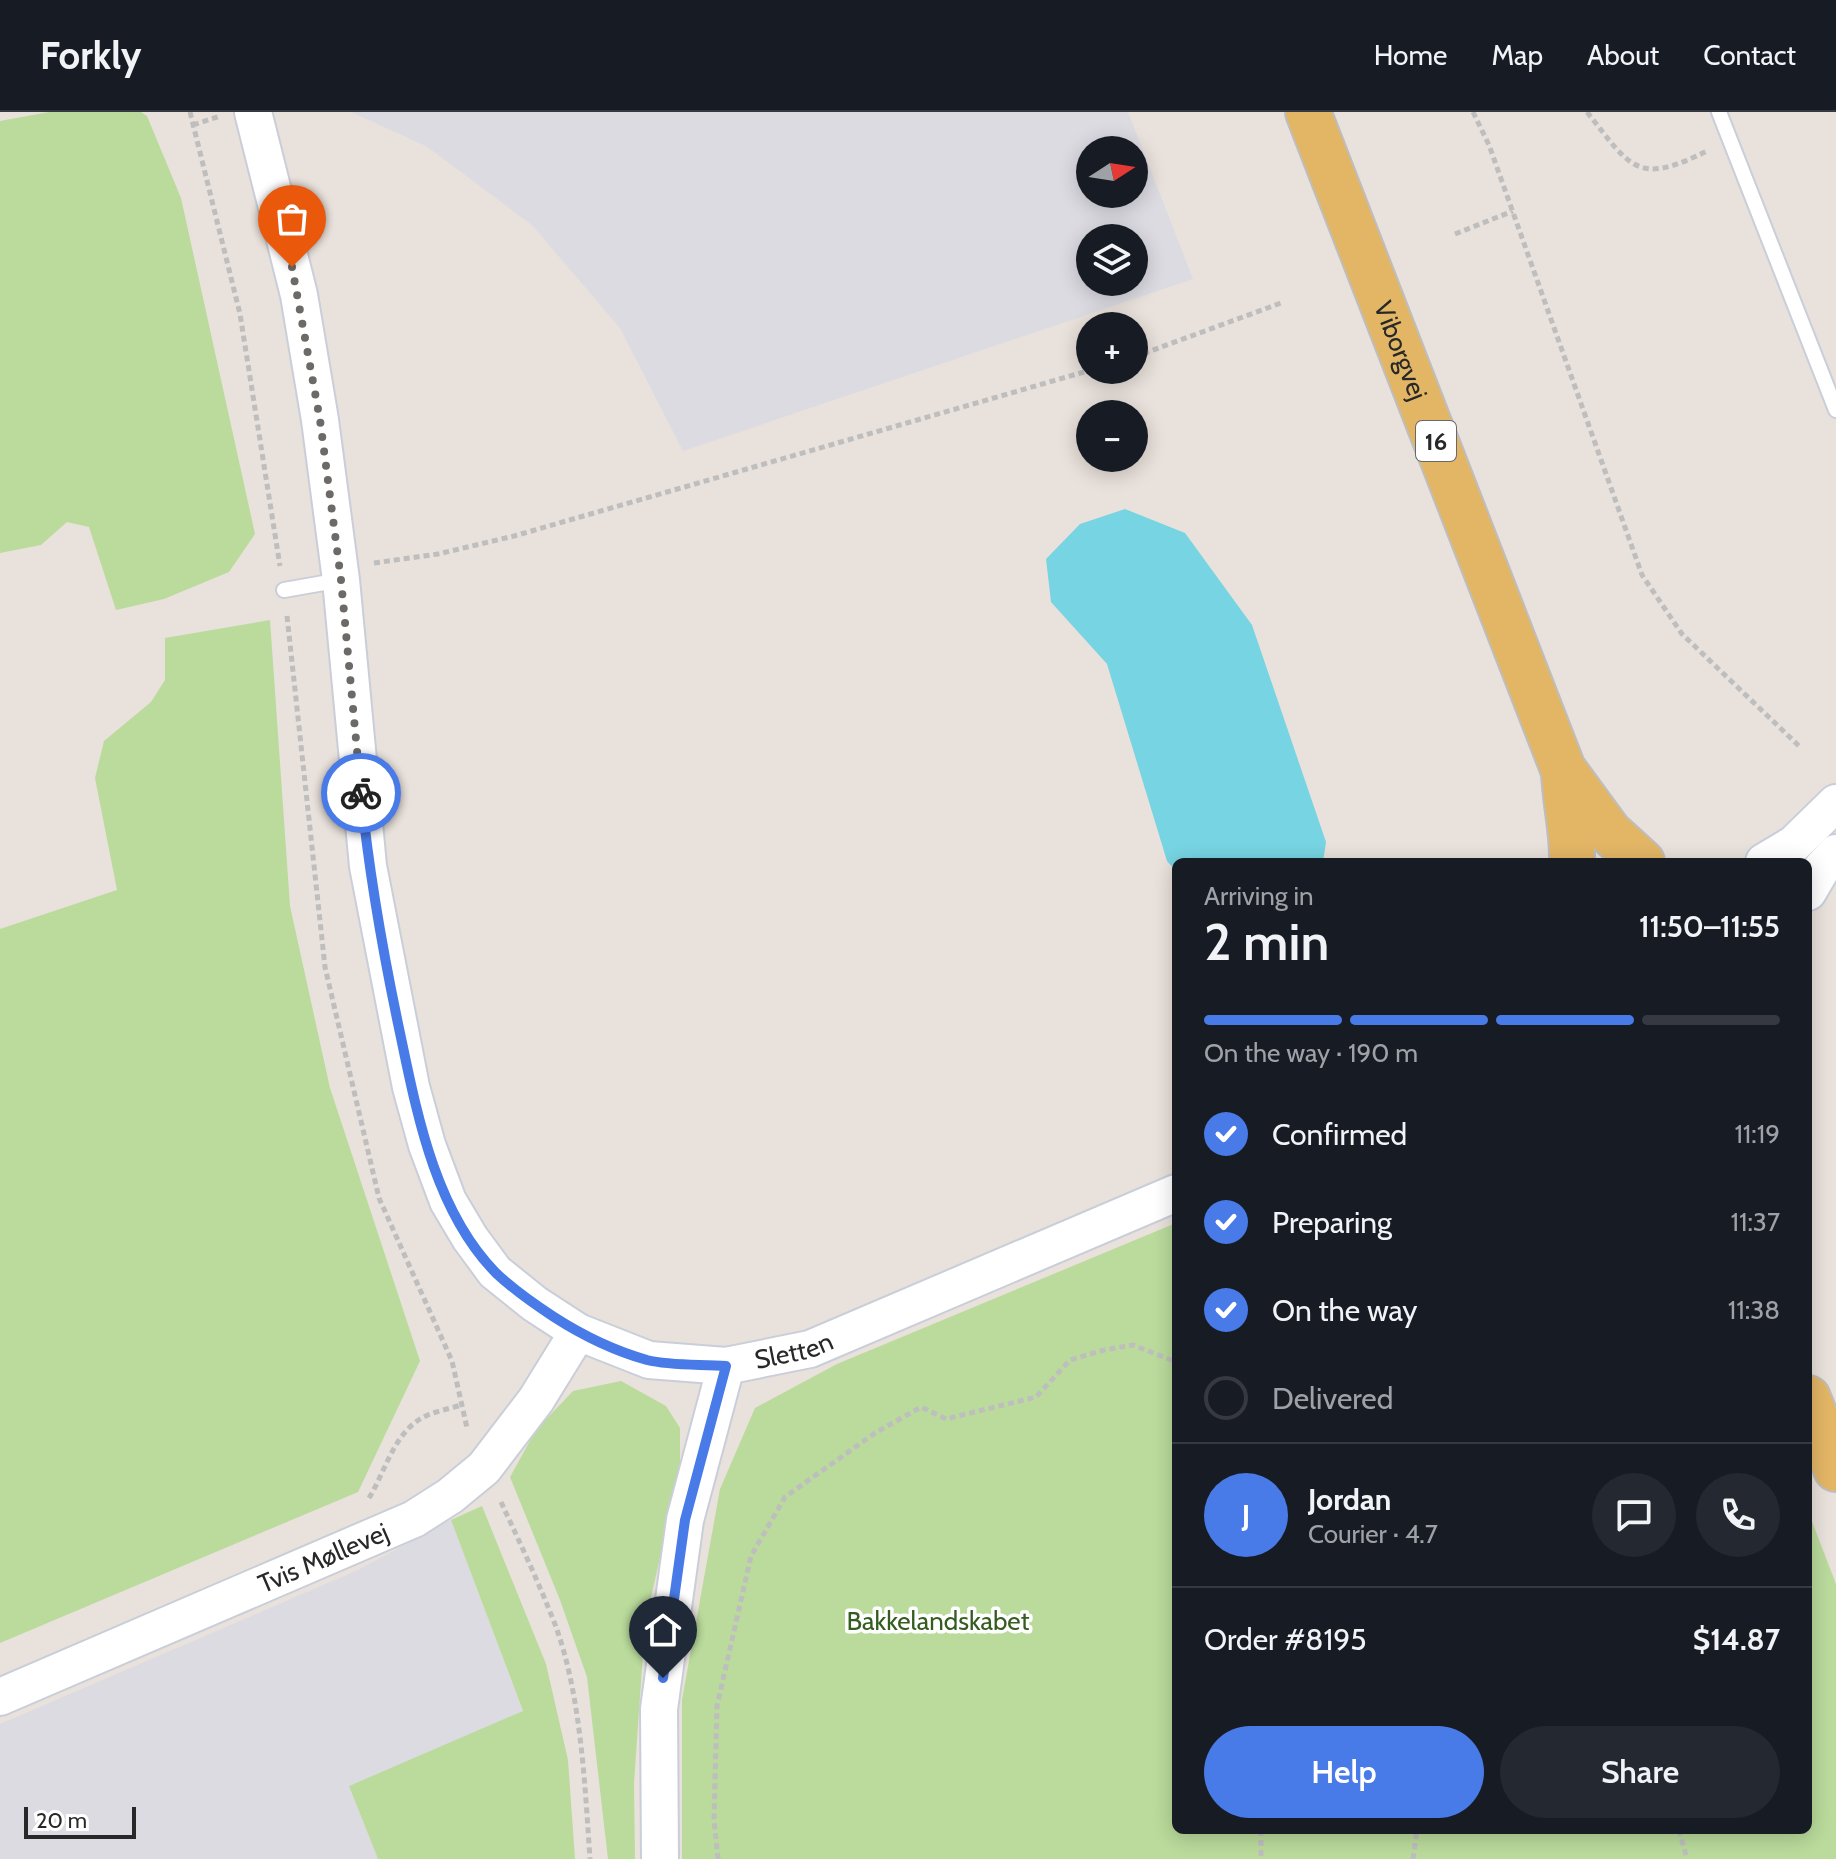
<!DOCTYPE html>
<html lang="en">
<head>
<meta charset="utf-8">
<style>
  body { margin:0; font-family:Cabin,sans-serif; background:#242831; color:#f1f3f6; height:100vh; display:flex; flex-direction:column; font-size:30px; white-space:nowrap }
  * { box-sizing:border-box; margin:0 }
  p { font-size:26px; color:#9ea1a6 }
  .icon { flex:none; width:44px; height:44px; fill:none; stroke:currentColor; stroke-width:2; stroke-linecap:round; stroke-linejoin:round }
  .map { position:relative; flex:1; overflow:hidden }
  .side { position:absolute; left:1172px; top:746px; width:640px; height:976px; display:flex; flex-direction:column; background:#171b24; border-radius:12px; box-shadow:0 4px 20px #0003 }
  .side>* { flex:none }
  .needle { width:52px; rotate:78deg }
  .fabs { position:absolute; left:1076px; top:24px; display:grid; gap:16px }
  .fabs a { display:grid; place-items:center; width:72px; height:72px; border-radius:50%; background:#171b24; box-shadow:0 4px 20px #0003; font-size:40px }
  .scale { position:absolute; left:24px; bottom:20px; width:112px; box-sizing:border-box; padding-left:8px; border:4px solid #282828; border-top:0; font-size:22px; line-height:28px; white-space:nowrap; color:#282828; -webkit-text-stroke:6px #fff; paint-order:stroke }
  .pin { position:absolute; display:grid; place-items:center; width:68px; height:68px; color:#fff; margin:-82px -34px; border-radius:50% 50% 50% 0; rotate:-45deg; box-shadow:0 0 8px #0007 }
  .pin .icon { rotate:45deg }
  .courier { position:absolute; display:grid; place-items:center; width:80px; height:80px; margin:-40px; border:6px solid #497be8; border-radius:50%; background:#fff; color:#222; box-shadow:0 2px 10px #0007 }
  .head em { font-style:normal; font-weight:600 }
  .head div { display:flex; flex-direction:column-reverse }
  .head { display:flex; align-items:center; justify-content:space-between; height:136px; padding:0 32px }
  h1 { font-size:52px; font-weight:600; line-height:60px }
  .bar { display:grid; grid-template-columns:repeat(4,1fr); gap:12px 8px; align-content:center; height:96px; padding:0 32px }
  .bar i { height:10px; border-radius:6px; background:#363941 }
  .bar .current { background:#497be8 }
  .bar p { grid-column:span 4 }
  .line { display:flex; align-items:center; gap:20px; padding:0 32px; border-top:2px solid #363941 }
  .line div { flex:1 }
  .round { display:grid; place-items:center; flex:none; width:84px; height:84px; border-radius:42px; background:#242831 }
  ol { padding:0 32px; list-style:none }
  li { display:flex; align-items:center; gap:24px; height:88px }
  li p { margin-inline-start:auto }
  li .icon { padding:8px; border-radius:50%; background:#497be8; color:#fff; stroke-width:4 }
  li:last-child { color:#9ea1a6 }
  li i { width:44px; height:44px; border:4px solid #363941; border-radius:50% }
  .cta { display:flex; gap:16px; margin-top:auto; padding:16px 32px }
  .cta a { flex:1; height:92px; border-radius:48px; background:#497be8; color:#fff; font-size:32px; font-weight:600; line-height:92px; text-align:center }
  .cta a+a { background:#242831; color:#f1f3f6 }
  header { display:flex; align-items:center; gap:48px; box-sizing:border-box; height:112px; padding:0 40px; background:#171b24; border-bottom:2px solid #363941 }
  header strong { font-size:38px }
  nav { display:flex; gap:44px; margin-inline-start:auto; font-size:28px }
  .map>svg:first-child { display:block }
</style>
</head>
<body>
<header>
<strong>Forkly</strong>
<nav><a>Home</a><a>Map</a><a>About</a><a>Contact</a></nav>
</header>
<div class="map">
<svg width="1836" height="1747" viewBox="0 0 1836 1747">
  <rect width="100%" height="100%" fill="#e9e1db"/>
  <path fill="#dcdbe2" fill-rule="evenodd" d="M351,0h777l65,167 -510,172 -63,-123 -88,-103 -106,-79zM1090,38h44v44h-44zM1090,126h44v44h-44z
    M451,1408l72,192 -174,74 29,73h-378v-135l358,-154z"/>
  <path fill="#badb9c" d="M49,0h92l6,4 34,82 74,336 -26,38 -65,27 -48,11 -27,-83 -22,-5 -26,23 -41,8v-432z
    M270,508l20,286 40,182 90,273 -62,131 -358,151v-714l117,-39 -22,-112 9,-37 47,-39 14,-22v-42z
    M1176,1111v607h632v-319l28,73v275h-1154v-159l38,-211 35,-81 82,-44z
    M621,1269l45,25 14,22v41l-35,155 -11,159 1,76h-27l-21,-182 -27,-77 -50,-123 26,-47 37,-39z
    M482,1394l64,158 22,96 7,99h-197l-29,-73 174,-75 -72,-191z"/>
  <path fill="#77d4e2" d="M1125,397l60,24 67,92 74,217 -3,20h-147v9l-9,-10 -60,-197 -56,-62 -5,-43 34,-35z"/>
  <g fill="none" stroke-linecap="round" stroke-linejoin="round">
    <g stroke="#c9ced9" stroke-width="18">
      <path id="service" d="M1719,0l117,298
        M284,478l57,-10"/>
    </g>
    <g stroke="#c9ced9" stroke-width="40">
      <g id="tertiary">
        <path id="s1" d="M253,0l46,183 21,125 21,160 27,286 43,221 16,58 21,56 22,37 25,34 40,32 43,28 71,28 77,6 84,-17 366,-156"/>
        <path d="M1764,750l30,-18 42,-41"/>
        <path d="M1808,780l14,-24 14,-15"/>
        <path id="s2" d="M0,1585l414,-178 36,-23 34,-28 52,-68 42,-68"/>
        <path d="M660,1747l-1,-150 26,-189 41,-154"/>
      </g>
    </g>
    <g stroke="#bebebe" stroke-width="48">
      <g id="primary">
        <path id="s3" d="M1308,0l255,657 46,63 33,30"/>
        <path d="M1564,660c1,30 9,60 8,90"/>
        <path d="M1808,1286l28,71"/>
      </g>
    </g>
    <path stroke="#bebebe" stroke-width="5" stroke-dasharray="6 4" stroke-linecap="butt" d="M190,0l50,202 40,252
      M1473,0l16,33 153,430 40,59 117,112
      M1587,0c45,57 50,74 122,38
      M193,13l27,-9
      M1455,122l58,-23
      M1134,245l147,-54
      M374,451l64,-9 76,-18 577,-166
      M287,504l38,351 54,231 73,163 15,67
      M369,1386c16,-26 24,-62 51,-79 11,-7 29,-10 41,-14
      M501,1390c19,41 39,83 55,125 25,69 29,159 34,232
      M1261,1718v29
      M1679,1718l8,29
      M718,1747l-4,-39 3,-114 34,-150 34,-59 90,-64 46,-26 25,12 90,-22 34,-37 34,-10 29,-5 43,17
      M1413,1747l4,-29"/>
    <use href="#service" stroke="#fff" stroke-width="14"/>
    <use href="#tertiary" stroke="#fff" stroke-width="36"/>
    <use href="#primary" stroke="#e3b666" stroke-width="44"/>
  </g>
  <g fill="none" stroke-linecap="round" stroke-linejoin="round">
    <path stroke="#6c6967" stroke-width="8" stroke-dasharray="0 14.4" d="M292,155l28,153 21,160 20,213"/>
    <path stroke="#497be8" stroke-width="10" d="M361,681c8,81 22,160 39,240 17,81 35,178 96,240 17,16 38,31 58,44 28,18 61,34 93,43 24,6 54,4 79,6l-41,154 -22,158"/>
  </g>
  <g text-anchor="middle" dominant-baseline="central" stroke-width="7" stroke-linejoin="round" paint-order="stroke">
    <rect fill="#fff" stroke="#686868" stroke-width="2" x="1416" y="309" width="40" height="40" rx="6"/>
    <g font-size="24" font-weight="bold" fill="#282828">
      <text x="1436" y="329">16</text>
    </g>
    <g font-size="26" fill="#282828" stroke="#fff">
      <text stroke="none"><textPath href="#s3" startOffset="256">Viborgvej</textPath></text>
      <text stroke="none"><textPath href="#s1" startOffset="1520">Sletten</textPath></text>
      <text stroke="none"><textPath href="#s2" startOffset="352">Tvis Møllevej</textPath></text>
    </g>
    <g font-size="26" fill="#355d20" stroke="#fff">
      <text x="938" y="1509">Bakkelandskabet</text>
    </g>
  </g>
</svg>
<div class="fabs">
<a><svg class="needle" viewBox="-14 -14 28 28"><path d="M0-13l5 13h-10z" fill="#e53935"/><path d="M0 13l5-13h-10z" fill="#9ea1a6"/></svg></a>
<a><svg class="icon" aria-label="layers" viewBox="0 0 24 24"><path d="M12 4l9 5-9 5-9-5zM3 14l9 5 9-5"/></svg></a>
<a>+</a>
<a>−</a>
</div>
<div class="scale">20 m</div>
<div class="pin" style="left:292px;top:155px;background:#ea580c"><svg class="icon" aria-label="bag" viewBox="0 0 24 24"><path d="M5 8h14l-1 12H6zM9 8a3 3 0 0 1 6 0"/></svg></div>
<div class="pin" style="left:663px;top:1566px;background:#1f2937"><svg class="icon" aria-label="home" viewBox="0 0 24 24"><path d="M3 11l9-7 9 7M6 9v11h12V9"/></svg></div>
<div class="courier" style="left:361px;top:681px"><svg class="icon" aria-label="bike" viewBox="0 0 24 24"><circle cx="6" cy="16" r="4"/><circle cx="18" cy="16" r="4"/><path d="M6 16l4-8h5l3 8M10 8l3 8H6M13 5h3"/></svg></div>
<section class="side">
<div class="head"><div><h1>2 min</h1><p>Arriving in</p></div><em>11:50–11:55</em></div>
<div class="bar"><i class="current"></i><i class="current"></i><i class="current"></i><i></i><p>On the way · 190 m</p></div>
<ol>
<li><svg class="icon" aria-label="check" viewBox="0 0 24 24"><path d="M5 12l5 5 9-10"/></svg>Confirmed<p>11:19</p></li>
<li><svg class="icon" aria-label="check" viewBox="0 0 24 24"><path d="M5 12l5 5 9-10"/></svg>Preparing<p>11:37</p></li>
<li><svg class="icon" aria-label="check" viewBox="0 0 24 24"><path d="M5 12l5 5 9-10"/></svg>On the way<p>11:38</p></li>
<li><i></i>Delivered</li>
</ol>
<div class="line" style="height:144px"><b class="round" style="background:#497be8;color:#fff">J</b><div><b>Jordan</b><p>Courier · 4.7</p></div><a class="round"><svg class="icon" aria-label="chat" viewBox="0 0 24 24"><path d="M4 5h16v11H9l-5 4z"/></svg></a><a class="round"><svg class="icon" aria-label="phone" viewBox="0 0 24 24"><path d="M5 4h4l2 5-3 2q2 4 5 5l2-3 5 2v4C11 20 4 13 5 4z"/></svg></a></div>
<div class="line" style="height:104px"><div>Order #8195</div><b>$14.87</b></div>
<div class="cta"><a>Help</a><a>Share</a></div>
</section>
</div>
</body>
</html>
